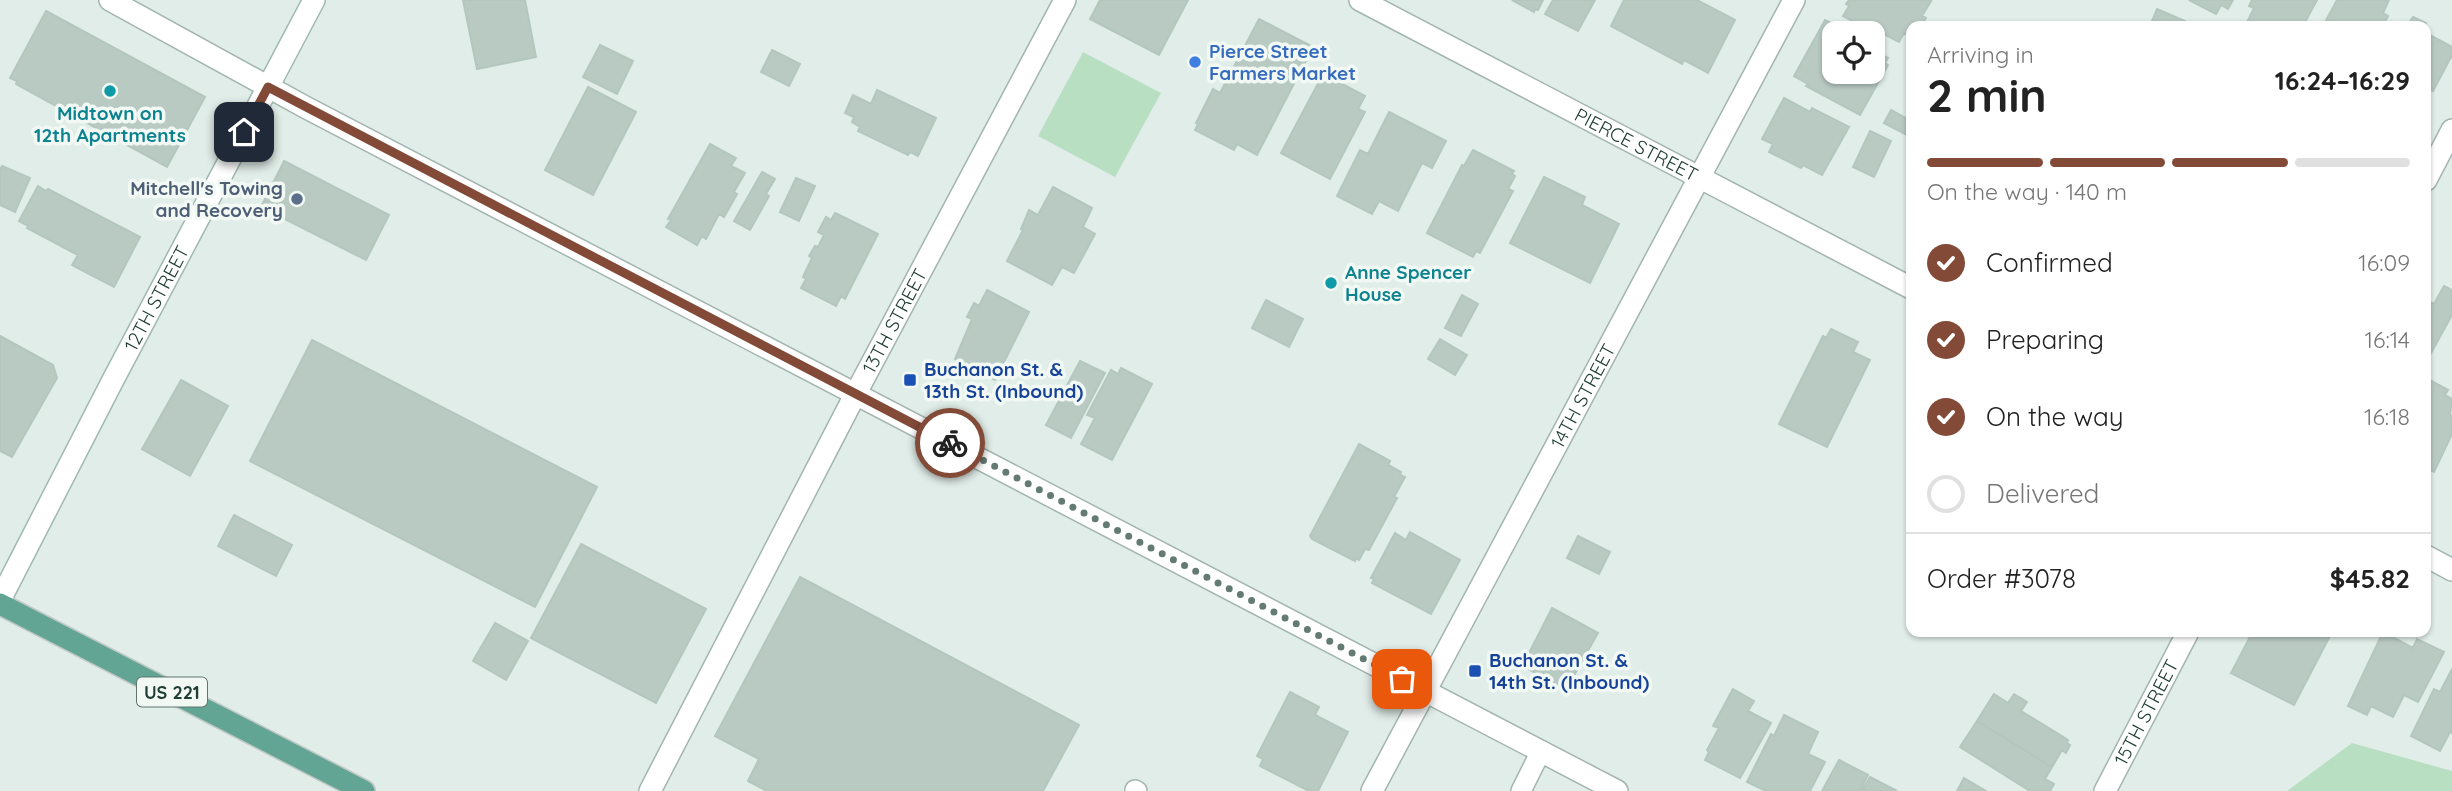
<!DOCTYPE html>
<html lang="en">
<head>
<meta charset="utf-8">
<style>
  body { margin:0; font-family:Quicksand,sans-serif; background:#f2f2f2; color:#222; height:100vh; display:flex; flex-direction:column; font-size:26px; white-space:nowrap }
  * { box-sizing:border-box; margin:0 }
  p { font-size:23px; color:#767676 }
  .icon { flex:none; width:38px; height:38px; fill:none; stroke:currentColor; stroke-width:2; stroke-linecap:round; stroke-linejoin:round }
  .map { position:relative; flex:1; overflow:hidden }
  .panel { position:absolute; left:1906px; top:21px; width:525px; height:616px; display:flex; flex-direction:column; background:#fff; border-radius:14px; box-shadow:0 2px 5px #0004 }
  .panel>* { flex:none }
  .tools { position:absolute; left:1822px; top:21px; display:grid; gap:14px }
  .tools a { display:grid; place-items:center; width:63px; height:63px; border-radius:14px; background:#fff; box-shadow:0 2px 5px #0004; font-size:35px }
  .pin { position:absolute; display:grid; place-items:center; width:60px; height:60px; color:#fff; margin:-30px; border-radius:14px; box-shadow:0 4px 10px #0006 }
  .courier { position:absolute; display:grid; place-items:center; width:70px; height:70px; margin:-35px; border:5px solid #834a38; border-radius:50%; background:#fff; color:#222; box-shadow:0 2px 9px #0007 }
  .overview em { font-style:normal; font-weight:700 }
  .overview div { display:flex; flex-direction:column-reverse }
  .overview { display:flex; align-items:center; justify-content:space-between; height:119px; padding:0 21px }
  h1 { font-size:46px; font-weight:700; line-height:52px }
  .bar { display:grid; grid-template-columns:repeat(4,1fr); gap:10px 7px; align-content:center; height:84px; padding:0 21px }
  .bar i { height:9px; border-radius:5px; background:#e0e0e0 }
  .bar .selected { background:#834a38 }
  .bar p { grid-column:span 4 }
  .line { display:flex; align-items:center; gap:18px; padding:0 21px; border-top:2px solid #e0e0e0 }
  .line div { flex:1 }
  ol { padding:0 21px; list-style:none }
  li { display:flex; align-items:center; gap:21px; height:77px }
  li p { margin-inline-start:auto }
  li .icon { padding:7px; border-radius:50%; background:#834a38; color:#fff; stroke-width:4 }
  li:last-child { color:#767676 }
  li i { width:38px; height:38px; border:4px solid #e0e0e0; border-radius:50% }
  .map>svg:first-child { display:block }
</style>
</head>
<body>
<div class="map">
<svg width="2452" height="791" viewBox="0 0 2452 791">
  <rect width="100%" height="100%" fill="#e1ede8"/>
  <path fill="#b9dfc3" d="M1083,52l78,41 -46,84 -77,-41z
    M2352,743l100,28v20h-165z"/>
  <path fill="#b9cac3" stroke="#b3c7bf" stroke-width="2" d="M463,0h62l11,57 -59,12z
    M1100,0h88l-29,55 -69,-36z
    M1512,0h31l-5,10 -3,-1 -1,3z
    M1553,0h42l-17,31 -33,-17z
    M1624,0h73l38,20 -27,53 -24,-13 -2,4 -71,-38z
    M1849,0h79l3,1 -9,15 4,2 -5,8 -4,-2 -6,2 -2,10 -5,-3 -5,9 -25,-13 -1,3 -30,-16 6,-10 -3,-2z
    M2189,0h44l-5,9 -7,-4 -5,9z
    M2252,0h65l-14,26h-47l-9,-4 7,-14 -5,-2z
    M2337,0h52l-6,13 5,3 -5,10h-60z
    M2157,9l28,12 -2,5h-33z
    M46,11l159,86 -38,70 -151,-83 1,-3 -7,-3z
    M2413,17l13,6 -1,3h-18z
    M1259,19l54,28 -56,108 -20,-11 -3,6 -39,-20 3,-6 -2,-1 17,-34 7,4z
    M1825,20l25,13h-16v39h38v-22l16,8 -3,5 3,2 -28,50 -54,-29 2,-2 -14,-8z
    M2426,33l26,14v8l-19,36 -7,-4z
    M600,45l33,16 -16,33 -34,-17z
    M772,50l28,14 -11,22 -28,-14z
    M1323,74l42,22 -7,13 7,3 -35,67 -49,-26z
    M588,87l48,25 -43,83 -48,-25z
    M877,90l59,28 -18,38 -8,-4 -2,3 -50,-24 2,-4 -8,-5 2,-5 -9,-4 8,-18 18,9z
    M1784,98l26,14 2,-4 37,19 -27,48 -19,-10 -2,3 -32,-16 4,-8 -11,-5z
    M1891,110l20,11v16l-27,-14z
    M1389,112l57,29 -14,27 -10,-5 -24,48 -19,-10 -7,13 -35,-18 23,-46 8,4z
    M1870,131l21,10 -17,36 -21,-10z
    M710,144l26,14 -5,8 14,7 -11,19 3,2 -13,23 -5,-3 -13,25 -4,-3 -5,9 -31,-18 5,-7 -3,-1z
    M1473,150l41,21 -2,3 3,2 -7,13 5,2 -33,62 -4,-2 -3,6 -46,-24 35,-68 2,1z
    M284,161l105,54 -23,45 -105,-53z
    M2,166l28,12 -15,34 -15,-7v-35z
    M762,172l13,7 -9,15 3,2 -19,34 -16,-9z
    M1544,177l41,20 -3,8 37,19 -29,59 -80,-40z
    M796,178l19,8 -16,35 -19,-9z
    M38,186l8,5 2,-2 92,48 -26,50 -42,-22 6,-10 -51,-27 1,-2 -9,-5z
    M1053,187l39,21 -9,19 12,7 -21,39 -12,-6 -10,18 -45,-24 16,-31 -2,-1 8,-19 9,5z
    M835,213l43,21 -33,65 -4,-3 -5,10 -35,-18 5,-9 -3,-2 9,-19 -3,-2 6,-10 3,1 6,-12 -6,-3 8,-15 5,3z
    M2444,286l8,4v25l-22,40 -4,-2v-53l8,4z
    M987,290l42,22 -34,68 -40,-21 17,-40 -5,-2 7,-14 5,3z
    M1462,295l16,9 -17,32 -16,-8z
    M1266,300l37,19 -14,28 -37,-19z
    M1831,329l27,13 -5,10 17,8 -43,87 -48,-23 44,-88 3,2z
    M0,336l53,29 4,13 -45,79 -12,-6z
    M1440,339l27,16 -12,20 -27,-16z
    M312,340l285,147 -62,120 -285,-146z
    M1080,361l25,12 -34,65 -25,-13z
    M1121,368l31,16 -40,76 -31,-16 14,-26 -8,-3 24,-45 7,4z
    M2426,378l22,12 -3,5 7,4 -2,16 2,1v18l-18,38 -8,-4z
    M181,380l47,26 -38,70 -48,-27z
    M1359,444l31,17 -2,4 13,7 -1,3 5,2 -11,20 3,1 -28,52 -4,-1 -6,11 -3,-2 -1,3 -43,-22 -2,-3z
    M234,515l58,30 -16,31 -58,-30z
    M1410,532l50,28 -29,54 -59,-31 2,-4 -3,-1 24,-45 11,7z
    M1578,536l32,16 -11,22 -32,-16z
    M581,544l125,65 -50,94 -125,-65z
    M800,577l279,148 -36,66h-276l-19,-10 11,-22 -44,-23z
    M1552,608l46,25 -27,48 -4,-2 -4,9 -35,-19 5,-8 -6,-4z
    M495,623l33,18 -22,39 -33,-19z
    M2241,632h91l-38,73 -63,-32 19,-36z
    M2383,632l30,16 4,-9 27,13 -26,50 -14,-7 -11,22 -22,-11 -4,9 -19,-9z
    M2452,669v64l-2,-1 -10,19 -29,-15 23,-47 6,3z
    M1733,689l21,12 -6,10 23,12 -31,55 -35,-18 4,-8 -2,-2 12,-22 -6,-2z
    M1290,692l29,15 -4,8 33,17 -30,59h-9l-49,-25 3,-7 -6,-3z
    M1994,694l14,9 6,-9 13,8 -6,9 47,29 -1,3 3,2 -4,8 -4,-3 -10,17 -75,-46z
    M1784,715l34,17 -10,22 17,8 -15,29h-44l-19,-9 24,-48 3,2z
    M1977,721l75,46 -7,12 9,5 -4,7h-20l-70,-44z
    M1839,760l29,15 -8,16h-38z
    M1870,777l27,14h-35z
    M1964,778l22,13h-29z"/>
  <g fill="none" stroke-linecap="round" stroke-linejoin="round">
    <g stroke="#a3b5af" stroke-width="22">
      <path id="lane" d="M1135,790l2,1
        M1521,791l20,-40"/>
    </g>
    <g stroke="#a3b5af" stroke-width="24">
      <g id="street">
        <path d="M110,0l195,107 1312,684"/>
        <path id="s1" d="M1360,0l551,288"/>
        <path d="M2426,180l26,-50"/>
        <path d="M2426,556l26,14"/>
        <path id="s2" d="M650,791l206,-398 209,-393"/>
        <path id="s3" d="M1372,791l422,-791"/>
        <path id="s4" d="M2105,791l83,-159"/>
      </g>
    </g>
    <g stroke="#9fb9b0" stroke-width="24">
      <g id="secondary">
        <path id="s5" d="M0,600l113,-220 201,-380"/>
      </g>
    </g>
    <g stroke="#c1c9c7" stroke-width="24">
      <path id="primary" d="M0,604l364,187"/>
    </g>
    <use href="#lane" stroke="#fff" stroke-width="19"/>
    <use href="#street" stroke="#fff" stroke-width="21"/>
    <use href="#secondary" stroke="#fff" stroke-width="21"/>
    <use href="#primary" stroke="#63a594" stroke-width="21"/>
  </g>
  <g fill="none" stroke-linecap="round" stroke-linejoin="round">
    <path stroke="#647b74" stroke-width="7" stroke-dasharray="0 12.6" d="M950,443l452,236"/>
    <path stroke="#834a38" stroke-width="9" d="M244,132l24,-45 682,356"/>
  </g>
  <circle fill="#3f7fe0" stroke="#f2f9f5" stroke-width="2.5" cx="1195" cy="62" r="7"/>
  <g fill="#0f9aa8" stroke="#f2f9f5" stroke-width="2.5">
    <circle cx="110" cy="91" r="7"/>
    <circle cx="1331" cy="283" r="7"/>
  </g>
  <circle fill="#5c6f8a" stroke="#f2f9f5" stroke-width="2.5" cx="297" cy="199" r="7"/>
  <g fill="#1a4fb4" stroke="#f2f9f5" stroke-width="2.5">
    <rect x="903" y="373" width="14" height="14" rx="3.5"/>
    <rect x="1468" y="664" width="14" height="14" rx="3.5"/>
  </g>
  <g text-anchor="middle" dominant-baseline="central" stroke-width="7" stroke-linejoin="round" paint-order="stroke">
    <rect fill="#f2f9f5" stroke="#5f766f" stroke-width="2" x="137" y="677.5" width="70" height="29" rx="5"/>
    <g font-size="18" font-weight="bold" fill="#203e36">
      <text x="172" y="692">US 221</text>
    </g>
    <g font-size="19" font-weight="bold" fill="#366cbe" stroke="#f2f9f5" text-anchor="start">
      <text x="1209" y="51">Pierce Street<tspan x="1209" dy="22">Farmers Market</tspan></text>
    </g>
    <g font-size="19" font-weight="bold" fill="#0d838f" stroke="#f2f9f5">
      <text x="110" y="113">Midtown on<tspan x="110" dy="22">12th Apartments</tspan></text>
      <text x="1345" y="272" text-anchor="start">Anne Spencer<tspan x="1345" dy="22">House</tspan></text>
    </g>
    <g font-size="19" fill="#203e36" stroke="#f2f9f5">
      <text stroke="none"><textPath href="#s1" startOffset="312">PIERCE STREET</textPath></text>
      <text stroke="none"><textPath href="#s5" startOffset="340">12TH STREET</textPath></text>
      <text stroke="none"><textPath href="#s2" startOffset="530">13TH STREET</textPath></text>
      <text stroke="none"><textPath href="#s3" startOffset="448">14TH STREET</textPath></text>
      <text stroke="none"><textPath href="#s4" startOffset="89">15TH STREET</textPath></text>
    </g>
    <g font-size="19" font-weight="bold" fill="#4e5e75" stroke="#f2f9f5" text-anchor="end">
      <text x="283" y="188">Mitchell's Towing<tspan x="283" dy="22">and Recovery</tspan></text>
    </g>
    <g font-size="19" font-weight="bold" fill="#164399" stroke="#f2f9f5" text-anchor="start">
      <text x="924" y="369">Buchanon St. &amp;<tspan x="924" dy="22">13th St. (Inbound)</tspan></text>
      <text x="1489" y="660">Buchanon St. &amp;<tspan x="1489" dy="22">14th St. (Inbound)</tspan></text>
    </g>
  </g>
</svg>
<div class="tools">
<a><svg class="icon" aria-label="locate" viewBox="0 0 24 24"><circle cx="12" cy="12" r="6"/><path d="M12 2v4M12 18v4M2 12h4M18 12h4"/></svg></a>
</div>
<div class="pin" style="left:1402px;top:679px;background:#ea580c"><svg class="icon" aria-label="bag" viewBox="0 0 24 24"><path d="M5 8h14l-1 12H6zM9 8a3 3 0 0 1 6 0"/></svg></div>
<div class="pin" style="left:244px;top:132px;background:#1f2937"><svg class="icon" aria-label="home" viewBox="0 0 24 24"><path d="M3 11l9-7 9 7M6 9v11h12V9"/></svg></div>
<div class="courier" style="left:950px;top:443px"><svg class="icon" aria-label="bike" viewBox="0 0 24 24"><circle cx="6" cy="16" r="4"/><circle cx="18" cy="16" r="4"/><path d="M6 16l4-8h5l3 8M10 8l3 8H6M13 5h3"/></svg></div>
<section class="panel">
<div class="overview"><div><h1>2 min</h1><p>Arriving in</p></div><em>16:24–16:29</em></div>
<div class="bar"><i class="selected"></i><i class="selected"></i><i class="selected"></i><i></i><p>On the way · 140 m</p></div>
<ol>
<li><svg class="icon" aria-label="check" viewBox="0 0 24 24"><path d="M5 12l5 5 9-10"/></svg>Confirmed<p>16:09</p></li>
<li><svg class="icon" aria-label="check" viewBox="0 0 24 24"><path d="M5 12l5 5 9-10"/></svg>Preparing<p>16:14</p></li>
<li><svg class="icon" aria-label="check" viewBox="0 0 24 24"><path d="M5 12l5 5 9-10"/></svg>On the way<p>16:18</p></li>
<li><i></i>Delivered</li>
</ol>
<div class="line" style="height:91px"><div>Order #3078</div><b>$45.82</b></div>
</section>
</div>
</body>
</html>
